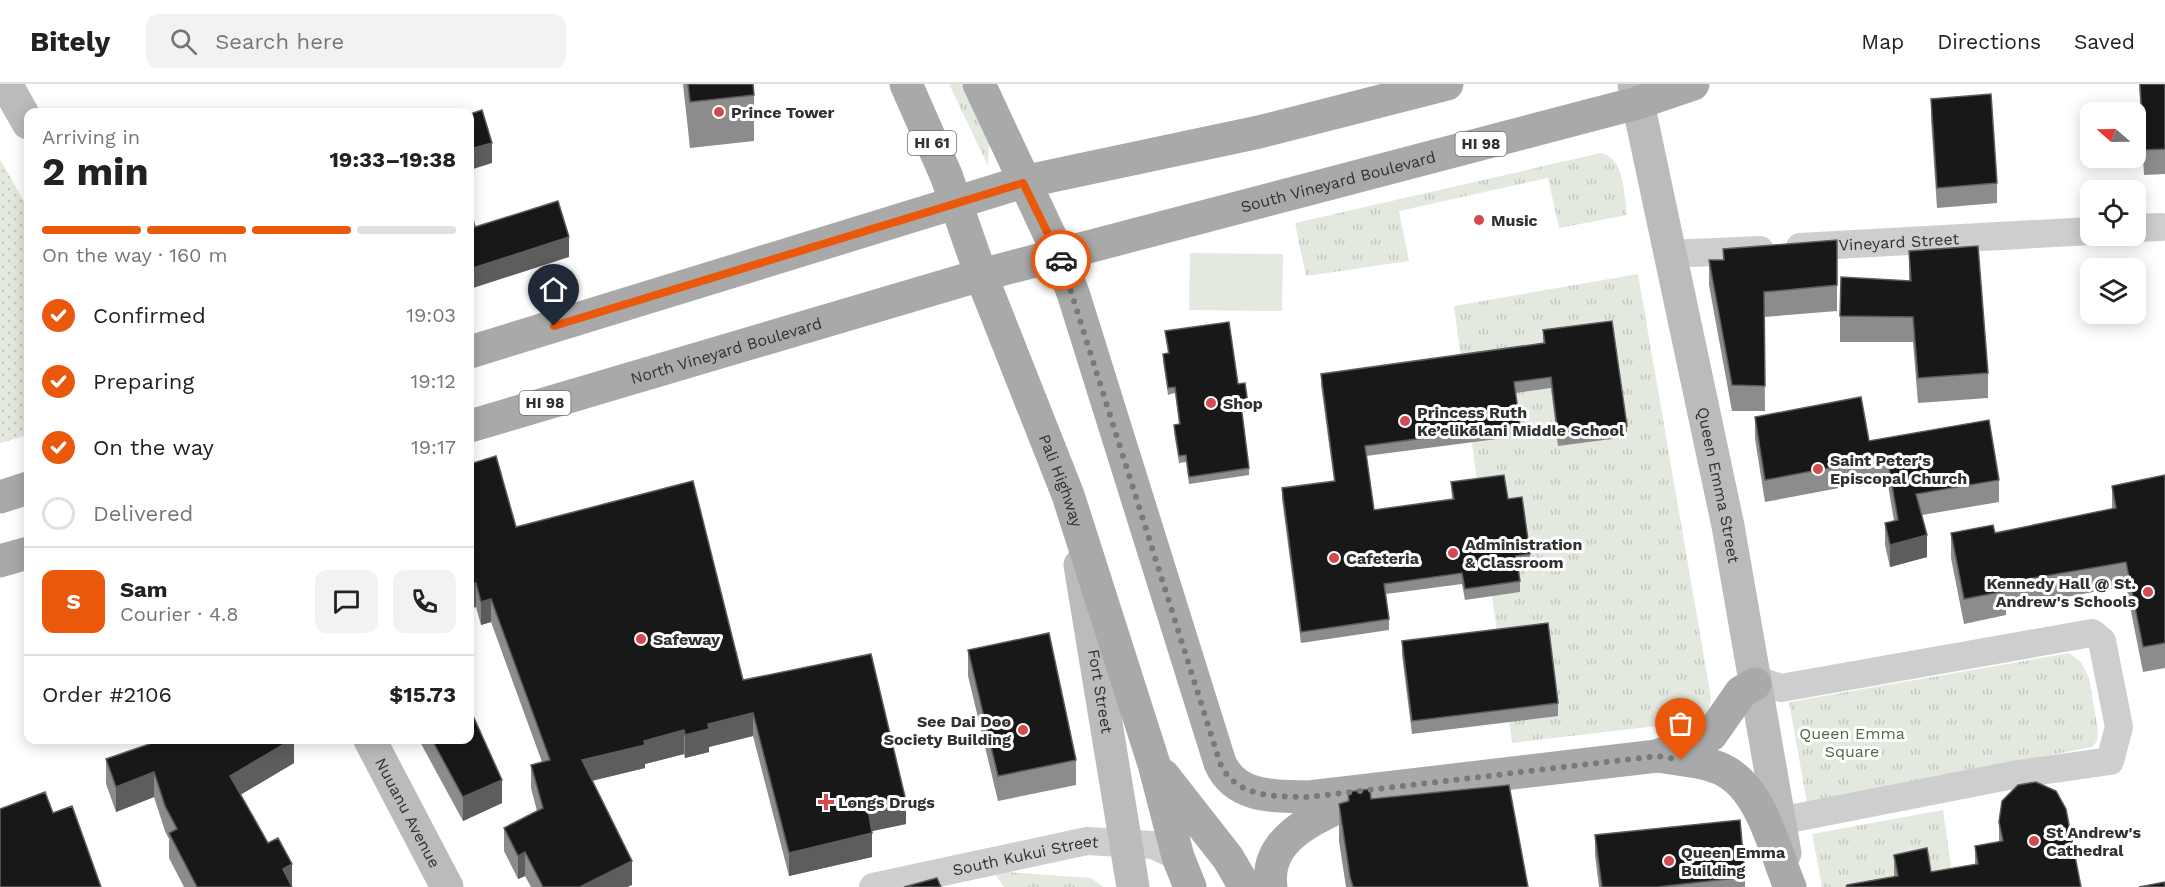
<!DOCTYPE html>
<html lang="en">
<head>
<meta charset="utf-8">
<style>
  body { margin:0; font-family:"Work Sans",sans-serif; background:#f2f2f2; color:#222; height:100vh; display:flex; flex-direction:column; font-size:22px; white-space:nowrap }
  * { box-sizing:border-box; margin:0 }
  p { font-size:20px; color:#767676 }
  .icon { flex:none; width:33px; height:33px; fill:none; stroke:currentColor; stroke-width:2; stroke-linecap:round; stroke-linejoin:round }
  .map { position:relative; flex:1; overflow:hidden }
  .panel { position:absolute; left:24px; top:24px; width:450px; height:636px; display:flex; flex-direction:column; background:#fff; border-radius:12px; box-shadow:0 3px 15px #0003 }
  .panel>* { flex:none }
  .needle { width:39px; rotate:290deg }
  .controls { position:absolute; left:2080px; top:18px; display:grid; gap:12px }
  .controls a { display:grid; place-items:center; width:66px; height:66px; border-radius:12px; background:#fff; box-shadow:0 3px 15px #0003; font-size:30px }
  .pin { position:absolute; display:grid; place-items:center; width:51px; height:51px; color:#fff; margin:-62px -26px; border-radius:50% 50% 50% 0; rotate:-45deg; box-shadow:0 0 6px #0007 }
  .pin .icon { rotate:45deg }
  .courier { position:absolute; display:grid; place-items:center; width:60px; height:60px; margin:-30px; border:4px solid #ea580c; border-radius:50%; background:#fff; color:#222; box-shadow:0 2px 8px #0007 }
  .headline em { font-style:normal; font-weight:700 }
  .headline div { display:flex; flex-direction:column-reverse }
  .headline { display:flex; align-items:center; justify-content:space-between; height:102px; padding:0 18px }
  h1 { font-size:39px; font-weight:700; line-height:45px }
  .bar { display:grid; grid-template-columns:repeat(4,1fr); gap:9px 6px; align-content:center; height:72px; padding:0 18px }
  .bar i { height:8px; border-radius:4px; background:#e0e0e0 }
  .bar .active { background:#ea580c }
  .bar p { grid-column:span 4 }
  .line { display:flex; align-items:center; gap:15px; padding:0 18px; border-top:2px solid #e0e0e0 }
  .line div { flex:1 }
  .round { display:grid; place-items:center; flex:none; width:63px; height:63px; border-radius:12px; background:#f2f2f2 }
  ol { padding:0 18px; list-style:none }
  li { display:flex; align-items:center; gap:18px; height:66px }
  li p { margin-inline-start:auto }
  li .icon { padding:6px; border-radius:50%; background:#ea580c; color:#fff; stroke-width:4 }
  li:last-child { color:#767676 }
  li i { width:33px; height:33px; border:3px solid #e0e0e0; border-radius:50% }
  header { display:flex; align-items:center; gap:36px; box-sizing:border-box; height:84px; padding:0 30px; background:#fff; border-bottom:2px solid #e0e0e0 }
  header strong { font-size:28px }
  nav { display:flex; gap:33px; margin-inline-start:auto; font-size:21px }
  .search { width:420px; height:54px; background:#f2f2f2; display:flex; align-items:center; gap:15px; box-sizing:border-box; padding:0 21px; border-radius:12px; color:#767676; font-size:22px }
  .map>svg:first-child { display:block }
</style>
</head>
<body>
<header>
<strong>Bitely</strong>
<div class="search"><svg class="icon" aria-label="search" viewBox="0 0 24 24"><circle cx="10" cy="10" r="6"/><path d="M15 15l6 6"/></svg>Search here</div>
<nav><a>Map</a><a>Directions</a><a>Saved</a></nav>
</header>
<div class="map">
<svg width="2165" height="803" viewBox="0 0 2165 803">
  <defs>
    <pattern id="grass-tufts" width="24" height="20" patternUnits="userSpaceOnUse" patternTransform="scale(1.5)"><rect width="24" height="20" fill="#e3e9de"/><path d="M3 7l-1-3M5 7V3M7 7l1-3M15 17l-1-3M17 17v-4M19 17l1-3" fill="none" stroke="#c3c8bf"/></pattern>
    <pattern id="garden-dots" width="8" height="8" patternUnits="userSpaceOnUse" patternTransform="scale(1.5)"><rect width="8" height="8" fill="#e3e9de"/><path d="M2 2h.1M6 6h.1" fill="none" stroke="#c3c8bf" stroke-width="1.8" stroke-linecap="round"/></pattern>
  </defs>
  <rect width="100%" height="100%" fill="#fff"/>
  <path fill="url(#grass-tufts)" d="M949,0h14l26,59 -1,23z
    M1601,69c24,5 23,42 26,62l-68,13 -11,-50 -149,33 10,50 -103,15 -11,-53z
    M1638,190l71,412 2,12 -3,15 -12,7 -13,3 -171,20 -20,-147 27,-4 -41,-103 -24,-183z
    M2069,569l12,9 8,16 9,52 -1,11 -5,6 -285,56 -18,-101z
    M1943,726l11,77 -20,-5 -2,-12 -42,7 2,10h-70l-10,-53z
    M993,787l98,7 12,9h-99z"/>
  <path fill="url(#garden-dots)" d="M0,75l28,50v226l-28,8z"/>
  <path fill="#e3e9de" d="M1190,169l93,1 -1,57 -93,-1z"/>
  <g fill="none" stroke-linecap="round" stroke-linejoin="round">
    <g stroke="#cecece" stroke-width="28">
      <path d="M2136,144l25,-1"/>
      <path id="s1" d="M1800,163l291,-16"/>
      <path d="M1669,170l91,-4"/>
      <path d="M1755,600l11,-1 15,5 311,-55 10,8 17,86 -9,34 -92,13 -239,47"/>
      <path id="s2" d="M873,803l214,-46 66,4 25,12"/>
    </g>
    <g stroke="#bbb" stroke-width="33">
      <path d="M6,0l22,39"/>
      <path id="s3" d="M1634,0l94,442 57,327"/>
      <path id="s4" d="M1080,481l53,322"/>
      <path id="s5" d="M370,656l77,147"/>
    </g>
    <g stroke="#a9a9a9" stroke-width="33">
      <path id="s6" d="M906,0l40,91 35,100 87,220 86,269 24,93 12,30"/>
      <path d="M979,0l80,171 15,41 146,467c16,36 56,33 89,34l348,-41c18,3 38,4 56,10 47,13 60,81 77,121"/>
      <path d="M470,268l553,-170 236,-50 188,-48"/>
      <path id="s7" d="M470,342l511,-151 656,-172 56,-19"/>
      <path d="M0,413l28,-9"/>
      <path d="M0,477l28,-8"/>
      <path d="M1657,672l54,-21 30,-43 14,-8"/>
      <path d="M1163,691l65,83 17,29"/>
      <path d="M1271,803c-7,-50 46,-69 82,-87"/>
    </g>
  </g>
  <path fill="#8c8c8c" d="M683,0h70l1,11v46l-64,7z
    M2139,0h26v90l-21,1z
    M1931,15l66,84v20l-60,5 -6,-89z
    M1837,156v71l-73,6 1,94h-33l-23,-126v-25h14v-11z
    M1909,167l79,122v25l-70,5 -5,-61h-73v-26l69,-35z
    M1543,246l84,96v11l-69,9 -7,-58 -35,5 4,32v11l-154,20 8,54 78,-11 -1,-17 57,17 22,55v11l-12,2 2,14v11l-55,8 -3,-16 -76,10 3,25v11l-88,13 -19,-144v-11l52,-7 -13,-96v-11l222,-31z
    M1165,247l73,53 10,20v7l-7,1 8,56v7l-60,9 -3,-22 -7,1 -5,-31v-7l5,-1 -4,-31 -7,2 -5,-34v-7l5,-1z
    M1755,333l114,24 130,39v22l-77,13 5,42 -37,10 -5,-22v-22l9,-2 -7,-42 -122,23 -10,-63z
    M470,380l46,63 227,153 163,144 -34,7v26l-83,19 -36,-140 -44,11v5l-24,6 -1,-4 -39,10v4l-53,13 40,104 -5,2h-96l-6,-11 -7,3 -14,-28v-23l33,-17 -6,-23v-23l11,-3 -51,-140 -10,3 -5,-18 -6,1z
    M2165,391v193l-22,4 -17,-86 -120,22v7l-42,9 -13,-66v-25h44l117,-24v-23z
    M1402,557l156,62v13l-146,18 -10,-79z
    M968,566l108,110v25l-78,16 -30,-125z
    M294,656v23l-54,32 52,92h-108l-15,-29v-19l-4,-8 -11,-34 -38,15 -10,-28v-25z
    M419,656h51l32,63 -39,18z
    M1348,708l23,7 157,88h-182l-7,-46v-37l9,-3z
    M1999,738l82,65 -187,-10v-22l37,17 44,-8v-18l24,-4z
    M1595,751l150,42v10h-146l-4,-32z"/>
  <path fill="#5d5d5d" d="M492,59v20l-22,7v-21z
    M569,153v20l-99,32v-20z
    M1927,451v22l-37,10v-22z
    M476,499v24l-6,1v-23z
    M491,515v23l-10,3v-23z
    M753,629v23l-44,11v5l-24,6v-23l23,-11z
    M684,646v24l-39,10v4l-63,15v-23l62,-19z
    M291,656h3v23l-64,38v-25z
    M154,688v25l-38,15v-25z
    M502,696v23l-39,18v-24z
    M906,717v23l-38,8v-23z
    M872,749v24l-83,19v-23z
    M525,768v24l-7,3v-23z
    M632,777v24l-5,2h-47z
    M292,780v23l-9,-18z"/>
  <path fill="#181818" stroke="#5d5d5d" stroke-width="1.5" d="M688,0h65l1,11 -64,7z
    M2140,0h25v65l-21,1z
    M1991,10l6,89 -60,5 -6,-89z
    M482,26l10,33 -22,6v-35z
    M558,117l11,36 -99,32v-61l5,19z
    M1837,156v45l-73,7 1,94 -33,-1 -23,-125h15l-1,-11z
    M1978,162l10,127 -70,5 -5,-61 -73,-1 1,-39 70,4 -2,-30z
    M1612,237l15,105 -69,9 -7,-58 -37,5 6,43 -155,21 9,64 80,-11 -3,-17 53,-7 4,24 14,-2 8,57 -14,2 4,25 -55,8 -3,-16 -78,11 5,35 -88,13 -19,-144 53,-7 -14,-107 224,-31 -2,-13z
    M1229,238l9,62 7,-1 3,21 -7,1 8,63 -60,9 -3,-22 -7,1 -5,-31 6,-1 -5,-37 -7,1 -5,-34 6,-1 -4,-22z
    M1861,313l8,44 120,-21 10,60 -83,14 11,41 -37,10 -5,-22 13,-3 -11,-63 -122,23 -10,-63z
    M496,372l20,71 177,-46 50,199 128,-26 35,147 -38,8 4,24 -83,20 -36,-140 -45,11 1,5 -24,6 -1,-5 -40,11 1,4 -63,15 50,101 -52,26h-37l-18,-35 -7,4 -14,-28 39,-20 -12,-43 19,-5 -59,-161 -10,3 -5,-19 -6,2v-121z
    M2165,391v168l-22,4 -17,-85 -121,21 1,8 -42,8 -13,-66 42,-8 2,8 121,-25 -4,-22z
    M1548,539l10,80 -146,18 -10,-80z
    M1049,549l27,127 -78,16 -30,-126z
    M470,625l32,71 -39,17 -31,-57h38z
    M161,656h130l-61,36 38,67 10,-5 14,26 -9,5 9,18h-95l-28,-54 8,-4 -12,-23 -11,-34 -38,15 -10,-28z
    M2036,698l20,9 10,18 15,78h-235l1,-2 51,-9 -4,-21 33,-7 4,24 47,-8 -3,-18 28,-5 -4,-19 3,-21 16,-16z
    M1509,701l19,102h-175l-3,-10 -11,-73 10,-3 -1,-9 22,-3 1,10z
    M45,708l8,21 19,-7 29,81h-101v-78z
    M1740,736l5,57 -88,10h-55l-7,-52z
    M937,794l4,9h-37z
    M2165,798v5h-26z"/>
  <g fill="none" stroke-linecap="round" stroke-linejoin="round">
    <path stroke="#797979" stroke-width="6" stroke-dasharray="0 10.8" d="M1061,176l159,503c16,36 56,33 89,34l349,-41 23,4"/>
    <path stroke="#ea580c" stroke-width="8" d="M554,242l469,-143 38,77"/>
  </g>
  <g fill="#d2494f" stroke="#fff" stroke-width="2">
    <circle cx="719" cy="28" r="6"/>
    <circle cx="1479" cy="136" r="6"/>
    <circle cx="1211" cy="319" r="6"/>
    <circle cx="1405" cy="337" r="6"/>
    <circle cx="1818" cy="385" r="6"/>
    <circle cx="1453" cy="469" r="6"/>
    <circle cx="1334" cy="474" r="6"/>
    <circle cx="2148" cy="508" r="6"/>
    <circle cx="641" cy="555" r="6"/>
    <circle cx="1023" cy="646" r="6"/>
    <path d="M823 709h6v6h6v6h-6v6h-6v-6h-6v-6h6z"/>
    <circle cx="2034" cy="757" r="6"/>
    <circle cx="1669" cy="777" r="6"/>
  </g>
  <g text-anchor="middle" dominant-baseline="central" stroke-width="6" stroke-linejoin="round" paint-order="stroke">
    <g fill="#fff" stroke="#6f6f6f" stroke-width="1.5">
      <rect x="908" y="47" width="48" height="24" rx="4.5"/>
      <rect x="1455.5" y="48" width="51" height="24" rx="4.5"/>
      <rect x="519.5" y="307" width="51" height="24" rx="4.5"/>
    </g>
    <g font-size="15" font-weight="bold" fill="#313131">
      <text x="932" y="59">HI 61</text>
      <text x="1481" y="60">HI 98</text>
      <text x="545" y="319">HI 98</text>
    </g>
    <g font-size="16" font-weight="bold" fill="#313131" stroke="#fff" text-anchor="start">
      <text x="731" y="28">Prince Tower</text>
      <text x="1491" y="136">Music</text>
      <text x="1223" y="319">Shop</text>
      <text x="1417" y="328">Princess Ruth<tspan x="1417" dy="18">Ke’elikōlani Middle School</tspan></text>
      <text x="1830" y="376">Saint Peter's<tspan x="1830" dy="18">Episcopal Church</tspan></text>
      <text x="1465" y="460">Administration<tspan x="1465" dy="18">&amp; Classroom</tspan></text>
      <text x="1346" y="474">Cafeteria</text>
      <text x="2136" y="499" text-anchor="end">Kennedy Hall @ St.<tspan x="2136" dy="18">Andrew's Schools</tspan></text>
      <text x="653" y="555">Safeway</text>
      <text x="1011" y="637" text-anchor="end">See Dai Doo<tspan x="1011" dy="18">Society Building</tspan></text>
      <text x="838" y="718">Longs Drugs</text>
      <text x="2046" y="748">St Andrew's<tspan x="2046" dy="18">Cathedral</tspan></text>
      <text x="1681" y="768">Queen Emma<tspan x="1681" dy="18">Building</tspan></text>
    </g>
    <g font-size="16" fill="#313131" stroke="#fff">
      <text stroke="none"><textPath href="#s7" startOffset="902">South Vineyard Boulevard</textPath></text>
      <text stroke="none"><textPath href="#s1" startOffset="99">Vineyard Street</textPath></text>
      <text stroke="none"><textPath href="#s7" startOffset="267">North Vineyard Boulevard</textPath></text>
      <text stroke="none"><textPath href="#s6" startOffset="426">Pali Highway</textPath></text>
      <text stroke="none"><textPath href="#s3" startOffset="410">Queen Emma Street</textPath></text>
      <text stroke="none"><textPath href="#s4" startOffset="128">Fort Street</textPath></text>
      <text stroke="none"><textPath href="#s5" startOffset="82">Nuuanu Avenue</textPath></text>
      <text stroke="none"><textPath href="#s2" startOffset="156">South Kukui Street</textPath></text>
    </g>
    <g font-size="16" fill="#536843" stroke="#fff">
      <text x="1852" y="649">Queen Emma<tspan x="1852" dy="18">Square</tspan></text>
    </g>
  </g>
</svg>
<div class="controls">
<a><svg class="needle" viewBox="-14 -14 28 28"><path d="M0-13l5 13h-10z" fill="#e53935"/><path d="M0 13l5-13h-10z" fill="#767676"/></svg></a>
<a><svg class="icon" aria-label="locate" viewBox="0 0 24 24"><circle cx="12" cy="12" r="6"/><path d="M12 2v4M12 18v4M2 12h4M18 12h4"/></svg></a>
<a><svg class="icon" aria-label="layers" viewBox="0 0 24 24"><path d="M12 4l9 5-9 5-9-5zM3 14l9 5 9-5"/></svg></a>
</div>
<div class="pin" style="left:1681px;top:676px;background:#ea580c"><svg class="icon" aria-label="bag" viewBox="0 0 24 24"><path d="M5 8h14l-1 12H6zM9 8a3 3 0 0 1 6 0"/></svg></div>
<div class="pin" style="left:554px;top:242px;background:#1f2937"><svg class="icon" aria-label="home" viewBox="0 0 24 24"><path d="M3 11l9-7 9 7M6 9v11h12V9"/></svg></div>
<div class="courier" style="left:1061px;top:176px"><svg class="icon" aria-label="car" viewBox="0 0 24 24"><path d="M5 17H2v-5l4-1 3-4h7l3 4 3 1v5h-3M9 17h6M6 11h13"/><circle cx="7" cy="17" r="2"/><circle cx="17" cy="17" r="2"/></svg></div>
<section class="panel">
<div class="headline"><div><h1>2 min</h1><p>Arriving in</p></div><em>19:33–19:38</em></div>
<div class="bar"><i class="active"></i><i class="active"></i><i class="active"></i><i></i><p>On the way · 160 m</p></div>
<ol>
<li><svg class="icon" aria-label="check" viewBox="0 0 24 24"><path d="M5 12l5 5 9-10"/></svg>Confirmed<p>19:03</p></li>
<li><svg class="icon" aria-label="check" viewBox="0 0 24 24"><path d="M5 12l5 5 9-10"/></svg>Preparing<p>19:12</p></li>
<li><svg class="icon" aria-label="check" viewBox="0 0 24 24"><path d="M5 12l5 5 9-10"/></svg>On the way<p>19:17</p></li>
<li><i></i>Delivered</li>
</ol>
<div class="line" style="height:108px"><b class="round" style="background:#ea580c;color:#fff">S</b><div><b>Sam</b><p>Courier · 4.8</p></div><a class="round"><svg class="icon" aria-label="chat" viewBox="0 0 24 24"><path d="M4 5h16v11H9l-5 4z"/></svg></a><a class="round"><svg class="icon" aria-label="phone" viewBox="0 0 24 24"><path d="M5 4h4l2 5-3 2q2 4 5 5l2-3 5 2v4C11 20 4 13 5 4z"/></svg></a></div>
<div class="line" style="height:78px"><div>Order #2106</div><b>$15.73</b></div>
</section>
</div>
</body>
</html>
